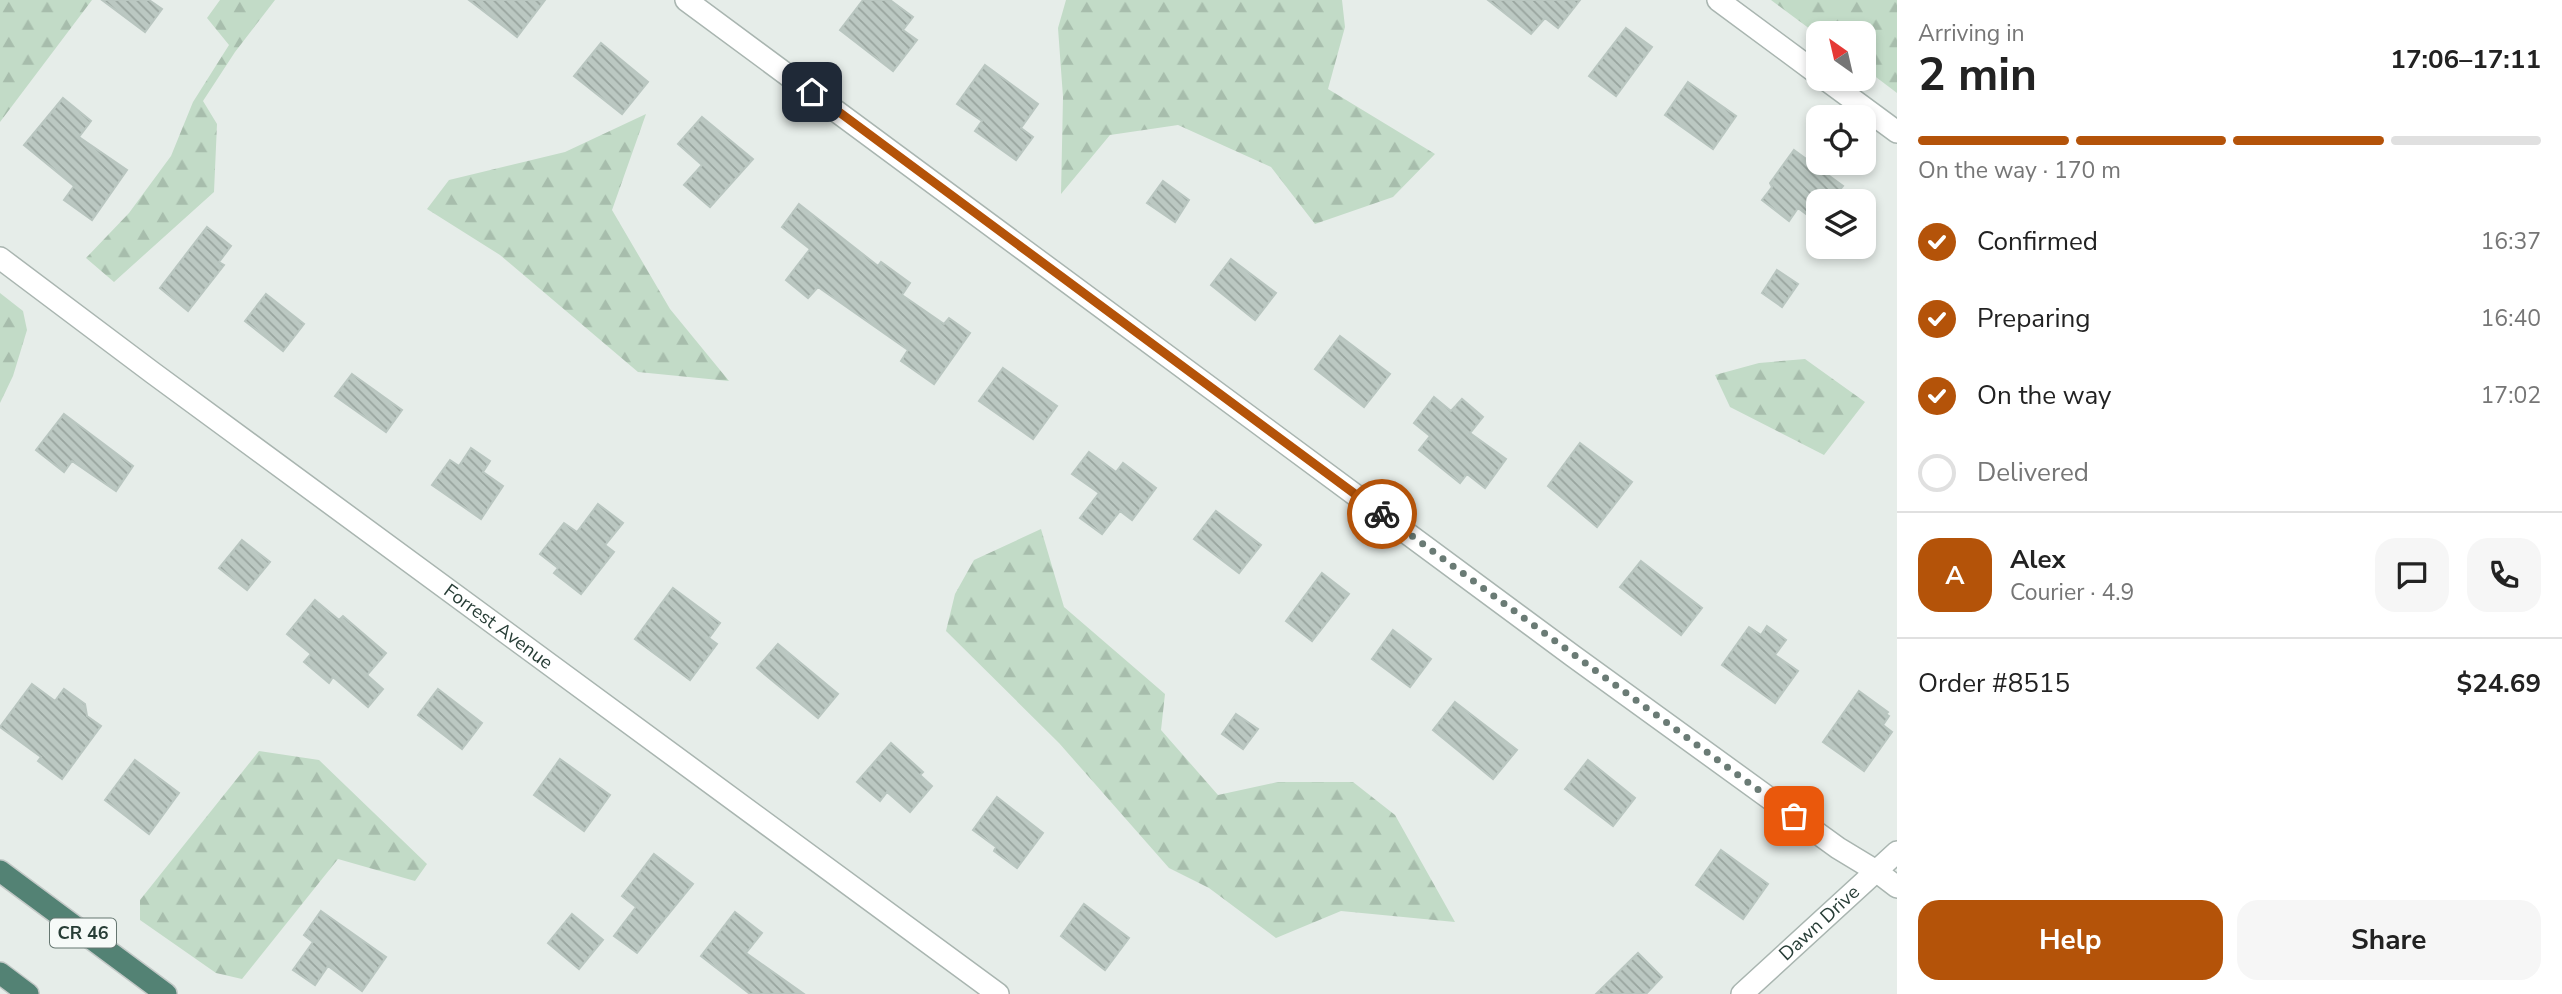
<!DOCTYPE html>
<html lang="en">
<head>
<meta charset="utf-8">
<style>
  body { margin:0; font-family:"Nunito Sans",sans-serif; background:#f6f6f6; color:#222; height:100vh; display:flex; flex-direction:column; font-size:26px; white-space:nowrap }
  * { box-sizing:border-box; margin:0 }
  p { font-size:23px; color:#767676 }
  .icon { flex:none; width:38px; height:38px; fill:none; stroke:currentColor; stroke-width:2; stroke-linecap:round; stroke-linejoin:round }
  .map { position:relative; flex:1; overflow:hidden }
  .sheet { display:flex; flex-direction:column; background:#fff; width:665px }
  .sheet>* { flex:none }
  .needle { width:46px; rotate:326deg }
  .buttons { position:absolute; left:1806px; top:21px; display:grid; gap:14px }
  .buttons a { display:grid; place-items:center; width:70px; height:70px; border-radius:14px; background:#fff; box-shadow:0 4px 10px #0003; font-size:35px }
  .pin { position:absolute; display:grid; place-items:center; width:60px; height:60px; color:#fff; margin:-30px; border-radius:14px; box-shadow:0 4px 10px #0006 }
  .courier { position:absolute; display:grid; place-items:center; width:70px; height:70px; margin:-35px; border:5px solid #b45309; border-radius:50%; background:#fff; color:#222; box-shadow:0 2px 9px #0007 }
  .head em { font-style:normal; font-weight:700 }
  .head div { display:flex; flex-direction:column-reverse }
  .head { display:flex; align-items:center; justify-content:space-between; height:119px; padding:0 21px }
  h1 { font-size:46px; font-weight:700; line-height:52px }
  .bar { display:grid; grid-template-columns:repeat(4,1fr); gap:10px 7px; align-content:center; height:84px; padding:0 21px }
  .bar i { height:9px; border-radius:5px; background:#e0e0e0 }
  .bar .on { background:#b45309 }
  .bar p { grid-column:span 4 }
  .line { display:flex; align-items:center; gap:18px; padding:0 21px; border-top:2px solid #e0e0e0 }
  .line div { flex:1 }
  .round { display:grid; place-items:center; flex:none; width:74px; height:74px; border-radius:21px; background:#f6f6f6 }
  ol { padding:0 21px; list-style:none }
  li { display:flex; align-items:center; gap:21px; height:77px }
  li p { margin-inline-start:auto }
  li .icon { padding:7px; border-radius:50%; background:#b45309; color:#fff; stroke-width:4 }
  li:last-child { color:#767676 }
  li i { width:38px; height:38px; border:4px solid #e0e0e0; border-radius:50% }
  .button { display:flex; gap:14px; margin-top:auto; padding:14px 21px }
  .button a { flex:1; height:80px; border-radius:21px; background:#b45309; color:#fff; font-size:28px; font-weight:700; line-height:80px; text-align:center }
  .button a+a { background:#f6f6f6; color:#222 }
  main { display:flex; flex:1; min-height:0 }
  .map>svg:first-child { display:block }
</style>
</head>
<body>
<main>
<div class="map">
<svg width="1897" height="994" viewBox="0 0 1897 994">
  <defs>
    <pattern id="forest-firs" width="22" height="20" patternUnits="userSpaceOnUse" patternTransform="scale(1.75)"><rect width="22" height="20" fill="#c2dbc7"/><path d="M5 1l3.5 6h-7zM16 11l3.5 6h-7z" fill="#a7bdac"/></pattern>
    <pattern id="building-back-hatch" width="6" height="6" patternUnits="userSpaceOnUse" patternTransform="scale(1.75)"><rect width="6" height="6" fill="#bbc8c2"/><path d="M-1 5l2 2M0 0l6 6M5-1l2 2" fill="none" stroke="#98a49e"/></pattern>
  </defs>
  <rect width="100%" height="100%" fill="#e6ede9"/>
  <path fill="url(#forest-firs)" d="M0,0h92l-92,122z
    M220,0h55l-40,52 -32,49 14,23 -3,68 -100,90 -28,-24 43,-45 42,-57 22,-54 36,-57 -22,-27z
    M1066,0h276l3,27 -17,62 107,65 -42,43 -78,27 -44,-57 -93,-42 -68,10 -49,59 2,-97 -5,-69z
    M1771,0h126v93l-33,-25v-35l-46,2z
    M646,114l-34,96 58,99 59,72 -91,-9 -138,-117 -73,-46 22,-29 116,-28z
    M0,293l23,18 4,19 -14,46 -13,27z
    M1805,359l60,43 -41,53 -94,-48 -15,-32 44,-12z
    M1041,529l23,78 101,87 -4,36 57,65 60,-13h75l42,33 60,107 -114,-11 -65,27 -67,-50 -40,-20 -110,-125 -113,-112 9,-37 19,-34z
    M259,751l60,9 108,104 -12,17 -77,-22 -96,120 -26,-6 -76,-53v-20z"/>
  <path fill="url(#building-back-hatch)" stroke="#b9c6c0" stroke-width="2" d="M102,0h47l13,9 -17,23z
    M469,0h76l-28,37z
    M863,0h27l23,17 -10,13 14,10 -24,31 -53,-41z
    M1488,0h92l-22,28 -13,-10 -14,16z
    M1626,28l26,19 -36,49 -27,-20z
    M601,43l47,39 -26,32 -48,-38z
    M985,65l53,39 -17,24 12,9 -17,23 -41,-29 7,-10 -25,-17z
    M1688,82l48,34 -23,33 -48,-34z
    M63,98l28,23 -12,16 48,33 -35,50 -28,-20 10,-14 -50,-41z
    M702,117l51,42 -43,48 -26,-22 18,-20 -24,-21z
    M1794,150l49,36 -12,15h-13v22l-20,-15 -9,13 -27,-21 10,-13 -2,-4z
    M1163,181l26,19 -14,22 -28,-19z
    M799,204l79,62 3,-4 29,21 -8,12 42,29 5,-6 21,15 -36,51 -33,-23 7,-11 -90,-63 -10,11 -22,-18 24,-31 -28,-22z
    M207,227l24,19 -12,16 5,3 -36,46 -28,-23z
    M1231,259l45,34 -21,27 -44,-35z
    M1777,270l21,14 -16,23 -20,-14z
    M266,294l38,30 -21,27 -38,-30z
    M1340,336l50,38 -26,33 -49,-38z
    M1003,368l54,38 -24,33 -54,-38z
    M352,374l50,36 -16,22 -51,-36z
    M1434,397l17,14 11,-12 21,18 -13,16 36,26 -21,29 -18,-14 -7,9 -41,-33 11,-14 -16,-13z
    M64,414l69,52 -17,25 -44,-30 -8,11 -28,-22z
    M1580,443l52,39 -35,45 -49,-41z
    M471,448l19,13 -7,11 20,14 -22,33 -49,-34 18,-25 9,6z
    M1089,452l27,20 7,-9 33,25 -24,32 -12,-9 -18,23 -22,-16 19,-25 -27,-19z
    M598,504l25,19 -18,22 9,7 -33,42 -27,-21 4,-5 -18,-14 24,-31 13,9z
    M1216,511l45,34 -22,28 -45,-34z
    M242,540l28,22 -23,28 -28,-22z
    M1641,561l61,47 -21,27 -61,-48z
    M1322,573l27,21 -37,47 -26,-20z
    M673,588l47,35 -11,15 8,6 -27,36 -55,-41z
    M315,600l24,20 4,-4 43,37 -19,22 16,14 -15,18 -35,-30 -4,6 -25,-21 7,-8 -24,-20z
    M1767,626l19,14 -11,15 23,16 -23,32 -53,-38 27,-38 12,8z
    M1393,630l38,29 -21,28 -38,-28z
    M778,644l60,50 -20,24 -61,-50z
    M32,684l23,17 9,-12 21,15 2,12 14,10 -39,53 -24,-18 3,-4 -41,-30z
    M438,689l44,34 -20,26 -44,-34z
    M1859,691l29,21 -2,2 3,2 -6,9 9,7 -28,39 -41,-29z
    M1455,702l62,48 -24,29 -60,-49z
    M1236,714l22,15 -15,20 -21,-15z
    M891,743l32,29 -3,3 12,11 -22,26 -23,-20 -7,9 -23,-19z
    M560,759l50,36 -26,36 -50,-36z
    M135,760l44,33 -30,41 -44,-34z
    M1588,760l47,38 -22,28 -48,-37z
    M997,797l46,36 -26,35 -23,-17 2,-4 -23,-17z
    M1721,850l47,34 -25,35 -47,-34z
    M654,854l39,30 -56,69 -23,-17 22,-29 -14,-11z
    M1084,904l45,34 -24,32 -44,-34z
    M321,911l65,46 -24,34 -34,-25 -13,19 -22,-15 20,-28 -9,-7z
    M735,912l27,21 -16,20 58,41h-54l-49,-38z
    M572,914l31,26 -24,29 -31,-26z
    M1638,953l24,24 -16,17h-50z"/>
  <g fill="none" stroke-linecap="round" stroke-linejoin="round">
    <g stroke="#a9b5b0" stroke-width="24">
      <g id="minor">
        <path d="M686,0l887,656 265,192 38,23 21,16"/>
        <path d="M1718,0l100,74"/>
        <path d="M1825,79l72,53"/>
        <path id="s1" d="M0,258l153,115 845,621"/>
        <path id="s2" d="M1742,994l155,-142"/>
      </g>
    </g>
    <g stroke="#c3c9c7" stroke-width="24">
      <path id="trunk" d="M0,871l166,123
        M0,973l28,21"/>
    </g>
    <use href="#minor" stroke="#fff" stroke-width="21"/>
    <use href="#trunk" stroke="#538274" stroke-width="21"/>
  </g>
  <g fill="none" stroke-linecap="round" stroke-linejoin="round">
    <path stroke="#6a7b75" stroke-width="7" stroke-dasharray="0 12.6" d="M1382,514l412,302"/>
    <path stroke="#b45309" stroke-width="9" d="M812,92l570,422"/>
  </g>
  <g text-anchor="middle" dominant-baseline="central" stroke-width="5" stroke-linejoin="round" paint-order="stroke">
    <rect fill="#f6faf8" stroke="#657670" stroke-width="2" x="50" y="918.5" width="66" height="29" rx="5"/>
    <g font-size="18" font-weight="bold" fill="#273d36">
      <text x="83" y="933">CR 46</text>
    </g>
    <g font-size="19" fill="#273d36" stroke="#f6faf8">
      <text stroke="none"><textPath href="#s1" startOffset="620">Forrest Avenue</textPath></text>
      <text stroke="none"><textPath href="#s2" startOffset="105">Dawn Drive</textPath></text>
    </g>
  </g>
</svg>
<div class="buttons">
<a><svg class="needle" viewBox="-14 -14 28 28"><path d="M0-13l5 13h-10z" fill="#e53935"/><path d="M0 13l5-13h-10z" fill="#767676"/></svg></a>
<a><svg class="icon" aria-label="locate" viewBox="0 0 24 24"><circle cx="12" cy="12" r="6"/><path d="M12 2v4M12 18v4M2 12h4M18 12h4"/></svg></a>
<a><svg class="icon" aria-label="layers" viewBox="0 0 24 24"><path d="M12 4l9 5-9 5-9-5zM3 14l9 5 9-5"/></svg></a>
</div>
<div class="pin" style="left:1794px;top:816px;background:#ea580c"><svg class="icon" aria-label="bag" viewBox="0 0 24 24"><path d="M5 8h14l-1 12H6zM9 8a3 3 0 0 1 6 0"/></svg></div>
<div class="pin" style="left:812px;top:92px;background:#1f2937"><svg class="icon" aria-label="home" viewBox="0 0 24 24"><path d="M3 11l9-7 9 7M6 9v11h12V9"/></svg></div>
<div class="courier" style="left:1382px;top:514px"><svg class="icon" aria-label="bike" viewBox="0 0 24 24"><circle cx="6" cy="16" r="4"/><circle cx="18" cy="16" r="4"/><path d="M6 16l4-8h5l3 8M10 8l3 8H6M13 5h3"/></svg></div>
</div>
<section class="sheet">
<div class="head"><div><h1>2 min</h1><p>Arriving in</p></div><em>17:06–17:11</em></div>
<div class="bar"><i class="on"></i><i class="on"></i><i class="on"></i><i></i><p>On the way · 170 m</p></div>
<ol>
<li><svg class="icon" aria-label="check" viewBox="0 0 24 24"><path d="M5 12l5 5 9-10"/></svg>Confirmed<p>16:37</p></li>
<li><svg class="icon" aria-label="check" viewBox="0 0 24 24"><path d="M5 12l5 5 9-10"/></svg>Preparing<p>16:40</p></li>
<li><svg class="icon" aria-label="check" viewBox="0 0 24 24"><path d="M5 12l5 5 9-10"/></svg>On the way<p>17:02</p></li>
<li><i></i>Delivered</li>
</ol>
<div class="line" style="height:126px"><b class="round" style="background:#b45309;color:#fff">A</b><div><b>Alex</b><p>Courier · 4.9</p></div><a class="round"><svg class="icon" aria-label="chat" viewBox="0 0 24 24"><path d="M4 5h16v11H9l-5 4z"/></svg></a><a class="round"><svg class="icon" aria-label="phone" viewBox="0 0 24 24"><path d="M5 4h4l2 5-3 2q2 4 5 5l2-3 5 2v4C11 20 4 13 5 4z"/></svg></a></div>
<div class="line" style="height:91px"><div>Order #8515</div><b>$24.69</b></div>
<div class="button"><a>Help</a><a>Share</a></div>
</section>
</main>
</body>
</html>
